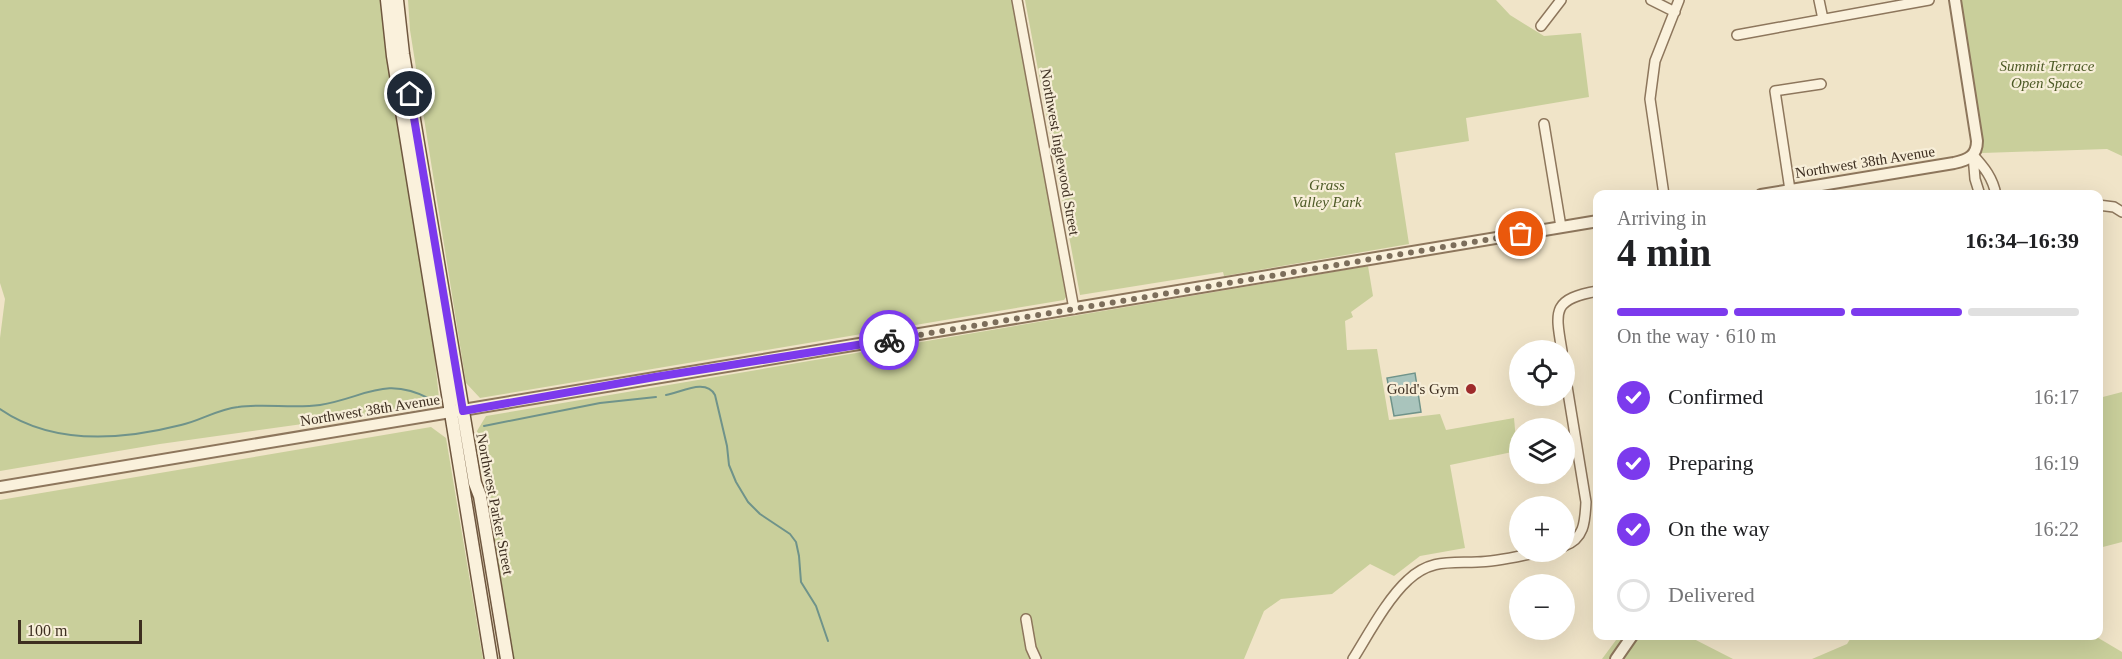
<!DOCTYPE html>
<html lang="en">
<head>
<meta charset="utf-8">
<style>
  body { margin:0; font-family:Georgia,serif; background:#f6f6f6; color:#202124; height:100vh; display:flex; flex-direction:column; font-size:22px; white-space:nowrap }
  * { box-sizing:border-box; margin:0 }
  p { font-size:20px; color:#757577 }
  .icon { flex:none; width:33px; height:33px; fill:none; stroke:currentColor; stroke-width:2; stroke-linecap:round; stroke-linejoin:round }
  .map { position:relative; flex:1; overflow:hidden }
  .sheet { position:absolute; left:1593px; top:190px; width:510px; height:450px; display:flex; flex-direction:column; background:#fff; border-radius:12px; box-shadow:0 6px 24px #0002 }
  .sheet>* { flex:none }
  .tools { position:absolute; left:1509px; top:340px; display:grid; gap:12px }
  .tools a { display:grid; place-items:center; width:66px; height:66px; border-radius:50%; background:#fff; box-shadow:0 6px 24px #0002; font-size:30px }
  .scale { position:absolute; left:18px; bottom:15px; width:124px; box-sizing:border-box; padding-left:6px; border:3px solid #3d2e20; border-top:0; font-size:16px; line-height:21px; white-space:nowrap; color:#3d2e20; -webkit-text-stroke:4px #f7eed8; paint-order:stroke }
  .pin { position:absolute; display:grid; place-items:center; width:51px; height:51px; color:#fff; margin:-26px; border:3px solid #fff; border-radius:50%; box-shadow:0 2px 6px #0007 }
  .courier { position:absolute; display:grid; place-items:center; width:60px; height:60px; margin:-30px; border:4px solid #7c3aed; border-radius:50%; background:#fff; color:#222; box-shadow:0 2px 8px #0007 }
  .overview em { font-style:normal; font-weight:700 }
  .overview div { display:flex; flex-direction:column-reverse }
  .overview { display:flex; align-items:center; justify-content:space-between; height:102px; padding:0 24px }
  h1 { font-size:39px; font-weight:700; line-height:45px }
  .bar { display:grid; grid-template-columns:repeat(4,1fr); gap:9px 6px; align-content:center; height:72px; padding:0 24px }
  .bar i { height:8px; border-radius:4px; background:#e0e0e0 }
  .bar .active { background:#7c3aed }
  .bar p { grid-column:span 4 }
  ol { padding:0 24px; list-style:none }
  li { display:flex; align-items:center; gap:18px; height:66px }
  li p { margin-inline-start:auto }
  li .icon { padding:6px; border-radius:50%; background:#7c3aed; color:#fff; stroke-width:4 }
  li:last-child { color:#757577 }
  li i { width:33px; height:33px; border:3px solid #e0e0e0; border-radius:50% }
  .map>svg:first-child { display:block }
</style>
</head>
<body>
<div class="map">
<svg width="2122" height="659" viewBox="0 0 2122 659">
  <rect width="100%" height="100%" fill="#f0e4c8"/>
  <path fill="#c9cf9b" d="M0,0h383l47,314 9,84 -7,8 -272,38 -160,27v-133l5,-39 -5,-16z
    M408,0h604l54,297 -2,3 -584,98 -14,-15 -56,-353z
    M1025,0h471l14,15 34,21 37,-3 8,64 -123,21 3,23 -74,12 14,91 -185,32 -1,-4 -143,23z
    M1961,0h161v156l-15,-7 -125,4z
    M1368,266l5,30 -22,16 2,5 -8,4 2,29 30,-1 12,71 51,-6 6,16 68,-12 3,33 -67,14 15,83 -45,8 -26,20 -24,-12 -38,30 -51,5 -17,12 -20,48h-730l-37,-228 9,-15z
    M2122,392v150l-23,6v-150z
    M431,427l15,11 37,221h-483v-159z
    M1619,636h69l45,23h-131z
    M1852,636h243l27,16v7h-310l35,-15z"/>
  <path fill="#a9c4bc" stroke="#6f938a" stroke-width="1.5" d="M1415,373l6,39 -27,4 -7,-38z"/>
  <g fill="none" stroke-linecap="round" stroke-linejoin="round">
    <path stroke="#6f938a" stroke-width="2" d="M666,395c16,-3 40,-17 49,0l12,51 2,19 7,17 12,20 12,12 30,20 6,8 3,14 2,26 15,24 12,35
      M0,409c52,36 122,31 181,16 19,-4 37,-16 57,-18 27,-4 54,2 82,-2 44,-7 65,-30 110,-6
      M484,426l116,-23 56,-6"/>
    <g stroke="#8d765c" stroke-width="12">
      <path id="minor" d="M1017,0l57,309
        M1651,0l24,12
        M1819,0l4,19
        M1541,26l20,-26
        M1737,35l192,-35
        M1544,124l17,103
        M1973,155c11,12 20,23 23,40
        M1973,155l2,24 5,16
        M1790,190l-15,-99 46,-7
        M1664,195l-14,-96 5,-38 24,-61
        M2098,205l16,2 8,5
        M1562,351c-7,-41 -10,-52 36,-60
        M1564,368l22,134c-1,18 -1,37 -22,44
        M1026,619l5,29 5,11
        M1353,659c15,-24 34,-60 55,-79 22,-21 42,-17 69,-18 20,0 42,-6 63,-10"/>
    </g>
    <g stroke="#8d765c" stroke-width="14">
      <path id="tertiary" d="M1761,195l193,-32c14,-3 23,-7 23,-22l-22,-141
        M0,487l1598,-266
        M1616,659l16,-23"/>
    </g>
    <g stroke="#6f573f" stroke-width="15">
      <path id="secondary" d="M387,0l6,56 98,603
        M397,0l6,54 72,429 5,13 27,163"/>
    </g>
    <use href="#minor" stroke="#faf1dc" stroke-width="9"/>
    <use href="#tertiary" stroke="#faf1dc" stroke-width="10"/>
    <use href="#secondary" stroke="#faf1dc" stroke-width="12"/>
  </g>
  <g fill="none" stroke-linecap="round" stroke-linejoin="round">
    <path stroke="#7c6e5b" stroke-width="6" stroke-dasharray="0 10.8" d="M889,340l632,-106"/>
    <path stroke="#7c3aed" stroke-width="8" d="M410,94l53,317 192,-34 234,-37"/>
  </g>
  <circle fill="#9e2a2b" stroke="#f7eed8" stroke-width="2" cx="1471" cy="389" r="6"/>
  <g text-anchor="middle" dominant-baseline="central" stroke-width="4.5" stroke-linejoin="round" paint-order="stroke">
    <g font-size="15" font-style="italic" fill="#4d5a26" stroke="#f7eed8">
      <text x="2047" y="66">Summit Terrace<tspan x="2047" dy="17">Open Space</tspan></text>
      <text x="1327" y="185">Grass<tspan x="1327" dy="17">Valley Park</tspan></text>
    </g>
    <g font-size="15" fill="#3d2e20" stroke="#f7eed8">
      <text transform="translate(1060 152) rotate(80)">Northwest Inglewood Street</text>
      <text transform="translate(1865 162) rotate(-9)">Northwest 38th Avenue</text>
      <text transform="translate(370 410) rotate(-9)">Northwest 38th Avenue</text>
      <text transform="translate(495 504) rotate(79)">Northwest Parker Street</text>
    </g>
    <g font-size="15" fill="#3d2e20" stroke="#f7eed8" text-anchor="end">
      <text x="1459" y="389">Gold's Gym</text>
    </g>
  </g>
</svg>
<div class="tools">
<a><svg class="icon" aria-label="locate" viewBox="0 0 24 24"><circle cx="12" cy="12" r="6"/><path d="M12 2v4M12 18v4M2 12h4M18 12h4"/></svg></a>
<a><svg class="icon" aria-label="layers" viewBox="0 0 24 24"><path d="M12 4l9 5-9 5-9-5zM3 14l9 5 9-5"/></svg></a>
<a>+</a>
<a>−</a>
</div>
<div class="scale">100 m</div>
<div class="pin" style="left:1521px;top:234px;background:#ea580c"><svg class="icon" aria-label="bag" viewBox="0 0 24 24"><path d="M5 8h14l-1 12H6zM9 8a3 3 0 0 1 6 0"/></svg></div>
<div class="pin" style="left:410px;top:94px;background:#1f2937"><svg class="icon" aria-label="home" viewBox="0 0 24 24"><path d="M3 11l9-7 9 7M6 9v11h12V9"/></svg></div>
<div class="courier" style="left:889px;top:340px"><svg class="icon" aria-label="bike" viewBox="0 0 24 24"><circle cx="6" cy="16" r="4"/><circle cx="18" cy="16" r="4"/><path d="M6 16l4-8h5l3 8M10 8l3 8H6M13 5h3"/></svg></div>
<section class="sheet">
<div class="overview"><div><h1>4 min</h1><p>Arriving in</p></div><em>16:34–16:39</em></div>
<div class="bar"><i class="active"></i><i class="active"></i><i class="active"></i><i></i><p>On the way · 610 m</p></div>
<ol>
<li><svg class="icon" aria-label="check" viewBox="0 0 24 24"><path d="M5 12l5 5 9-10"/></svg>Confirmed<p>16:17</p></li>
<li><svg class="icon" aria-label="check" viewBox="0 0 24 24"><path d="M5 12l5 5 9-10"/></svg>Preparing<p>16:19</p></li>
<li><svg class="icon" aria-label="check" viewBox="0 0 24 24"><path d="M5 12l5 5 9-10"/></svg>On the way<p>16:22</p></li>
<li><i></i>Delivered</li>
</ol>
</section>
</div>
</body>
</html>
